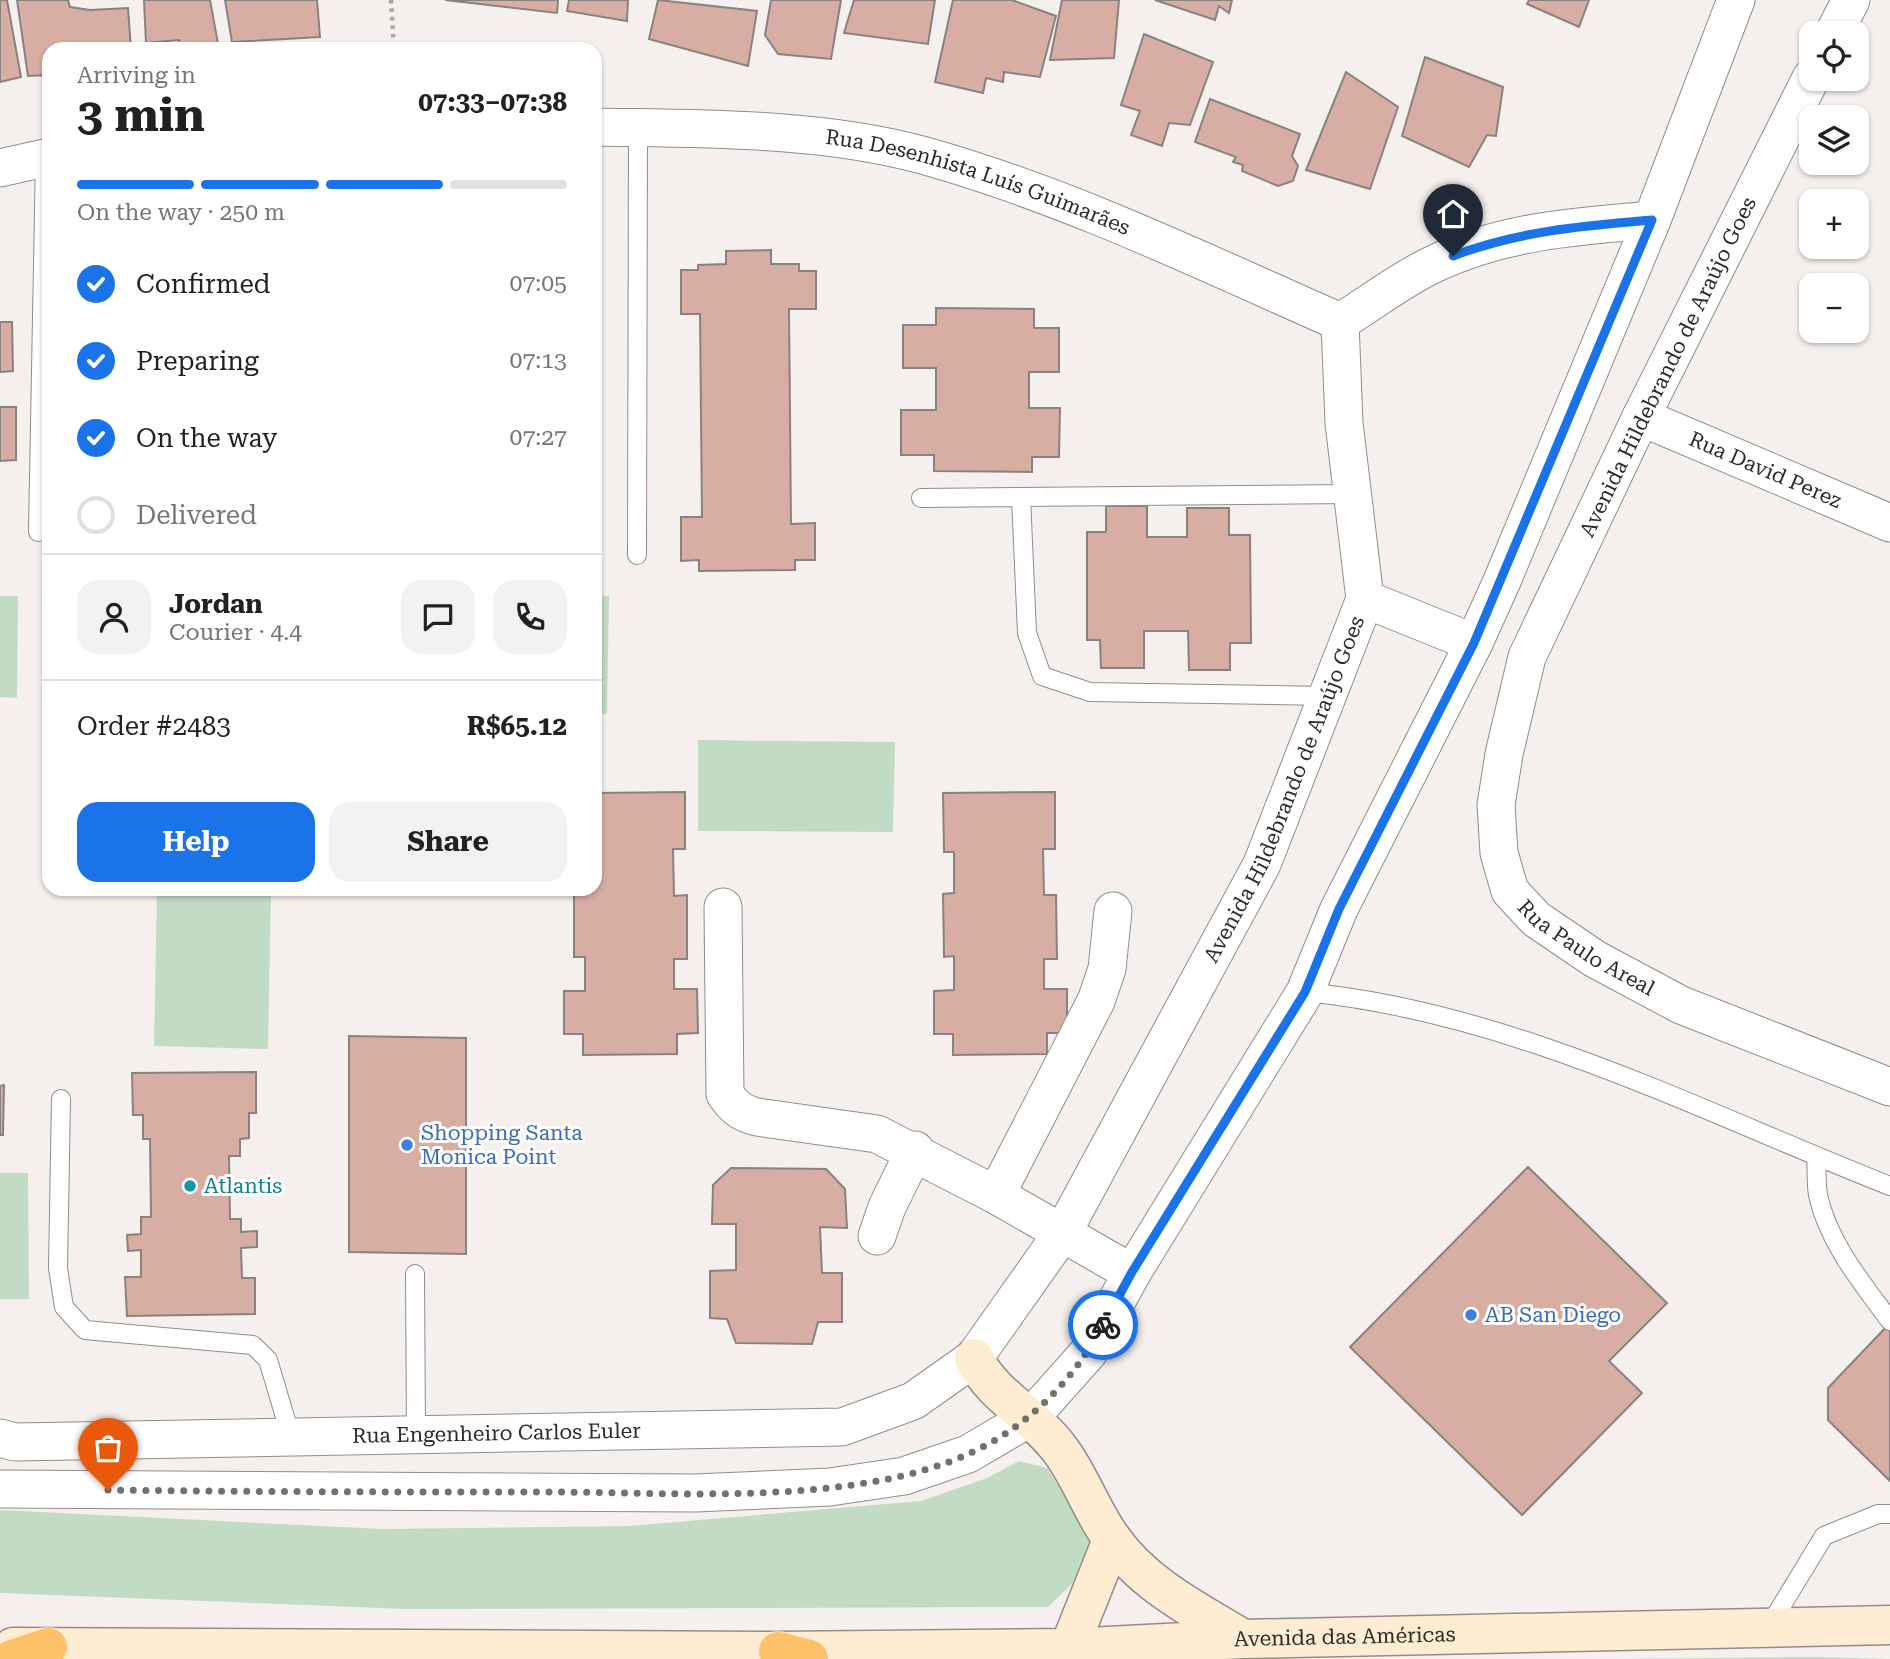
<!DOCTYPE html>
<html lang="en">
<head>
<meta charset="utf-8">
<style>
  body { margin:0; font-family:"Roboto Serif",serif; background:#f2f2f2; color:#202124; height:100vh; display:flex; flex-direction:column; font-size:26px; white-space:nowrap }
  * { box-sizing:border-box; margin:0 }
  p { font-size:23px; color:#757577 }
  .icon { flex:none; width:38px; height:38px; fill:none; stroke:currentColor; stroke-width:2; stroke-linecap:round; stroke-linejoin:round }
  .map { position:relative; flex:1; overflow:hidden }
  .side { position:absolute; left:42px; top:42px; width:560px; height:854px; display:flex; flex-direction:column; background:#fff; border-radius:21px; box-shadow:0 2px 5px #0004 }
  .side>* { flex:none }
  .tools { position:absolute; left:1799px; top:21px; display:grid; gap:14px }
  .tools a { display:grid; place-items:center; width:70px; height:70px; border-radius:14px; background:#fff; box-shadow:0 2px 5px #0004; font-size:35px }
  .pin { position:absolute; display:grid; place-items:center; width:60px; height:60px; color:#fff; margin:-72px -30px; border-radius:50% 50% 50% 0; rotate:-45deg; box-shadow:0 0 7px #0007 }
  .pin .icon { rotate:45deg }
  .courier { position:absolute; display:grid; place-items:center; width:70px; height:70px; margin:-35px; border:5px solid #1a73e8; border-radius:50%; background:#fff; color:#222; box-shadow:0 2px 9px #0007 }
  .overview em { font-style:normal; font-weight:700 }
  .overview div { display:flex; flex-direction:column-reverse }
  .overview { display:flex; align-items:center; justify-content:space-between; height:119px; padding:0 35px }
  h1 { font-size:46px; font-weight:700; line-height:52px }
  .bar { display:grid; grid-template-columns:repeat(4,1fr); gap:10px 7px; align-content:center; height:84px; padding:0 35px }
  .bar i { height:9px; border-radius:5px; background:#e0e0e0 }
  .bar .active { background:#1a73e8 }
  .bar p { grid-column:span 4 }
  .line { display:flex; align-items:center; gap:18px; padding:0 35px; border-top:2px solid #e0e0e0 }
  .line div { flex:1 }
  .round { display:grid; place-items:center; flex:none; width:74px; height:74px; border-radius:21px; background:#f2f2f2 }
  ol { padding:0 35px; list-style:none }
  li { display:flex; align-items:center; gap:21px; height:77px }
  li p { margin-inline-start:auto }
  li .icon { padding:7px; border-radius:50%; background:#1a73e8; color:#fff; stroke-width:4 }
  li:last-child { color:#757577 }
  li i { width:38px; height:38px; border:4px solid #e0e0e0; border-radius:50% }
  .primary-button { display:flex; gap:14px; margin-top:auto; padding:14px 35px }
  .primary-button a { flex:1; height:80px; border-radius:21px; background:#1a73e8; color:#fff; font-size:28px; font-weight:700; line-height:80px; text-align:center }
  .primary-button a+a { background:#f2f2f2; color:#202124 }
  .map>svg:first-child { display:block }
</style>
</head>
<body>
<div class="map">
<svg width="1890" height="1659" viewBox="0 0 1890 1659">
  <rect width="100%" height="100%" fill="#f5f0ed"/>
  <path fill="#c2dbc5" d="M595,595l14,1 -2,118h-12z
    M0,596h18l-1,102 -17,-1z
    M698,740l197,2 -2,90 -195,-1z
    M157,889h114l-3,160 -114,-3z
    M0,1173h28l1,126h-29z
    M1019,1461l28,7 46,73 -17,39 -28,27 -642,2 -406,-16v-83l381,19 248,-3 292,-25 66,-23z
    M1815,1657l75,2h-276z"/>
  <path fill="#d8ada3" stroke="#888381" stroke-width="2" d="M0,0h7l14,77 -21,5z
    M17,0h51l2,7 20,3 38,-2 3,41h-82v26l-21,1z
    M144,0h66l9,49h-38l-2,-9 -33,3z
    M225,0h92l3,37 -88,5z
    M445,0h113l-1,13z
    M569,0h59l-1,21 -60,-10z
    M658,0l99,11 -9,55 -99,-27z
    M771,0h70l-10,59 -53,-5 -13,-19z
    M854,0h81l-7,44 -84,-11z
    M953,0h59l44,16 -16,61 -36,-5 -1,10 -17,-4 -3,15 -48,-11z
    M1062,0h57l-5,58 -64,2z
    M1155,0h77l-3,13 -10,-7 -4,14z
    M1529,0h60l-10,27 -52,-23z
    M1144,34l69,28 -23,63 -21,-2 -7,23 -31,-11 9,-24 -19,-6z
    M1425,57l78,30 -7,49 -9,-1 -18,32 -67,-31z
    M1346,72l52,35 -28,82 -64,-19z
    M1210,99l90,35 -8,22 6,10 -5,15 -15,5 -36,-15 1,-6 -10,-3 3,-5 -41,-15z
    M771,250v14h28v7h17v38h-27l2,215 24,-1v37h-20v10l-96,1v-11l-18,1v-44h21l-2,-203h-19v-44h17v-5l28,-1v-13z
    M936,308l98,1v19h25v44h-30v36h31l-1,49h-27v15l-98,-1v-16h-33v-45h35v-42h-33v-43h33z
    M0,322h12l1,49 -13,1z
    M0,407h16v53l-16,1z
    M1106,506h41v31h40v-29h42v27h21l1,108h-21v27h-41l-1,-39h-44v37h-43l-1,-28h-13v-108h19z
    M685,792v57h-12l1,47 13,-1v64h-13v30h23l1,44 -21,1v20l-94,1v-21h-19v-43h21v-34h-11v-63l21,-5v-96z
    M1055,792v57h-12l1,46h12l1,64h-13v30h23v44h-20v21l-94,1v-21h-19v-43l20,-1v-34l-10,1 -1,-63 11,-1v-41h-10l-1,-59z
    M349,1036l117,2v216l-117,-2z
    M256,1072v41h-7v25l-9,1v17h-11l1,63h11v13l16,-1v16l-16,1 1,30h13v36l-128,2 -2,-39h16v-27l-13,1 -1,-16 14,-1v-17h10l-1,-78h-7v-24h-10l-1,-42z
    M4,1085l-1,50h-3v-49z
    M1528,1167l139,136 -58,58 33,32 -120,122 -172,-168z
    M731,1168l95,1 19,20 2,39 -27,-1 2,46h20v49h-24l-6,22 -76,-1 -9,-24 -17,-1v-47l26,-1v-46h-24l1,-39z
    M1890,1323v158l-62,-61v-32z"/>
  <g fill="none" stroke-linecap="round" stroke-linejoin="round">
    <g stroke="#928d8a" stroke-width="20">
      <path id="lane" d="M1021,497l6,136 15,43 48,16 238,4
        M921,498l430,-4
        M38,532l7,-374
        M637,555l1,-427
        M1305,992c206,20 395,119 585,194
        M61,1099l-3,169 6,39 21,23 168,15 15,15 23,77
        M1816,1157c1,12 0,26 2,38 10,47 44,88 72,126
        M415,1274l1,161
        M1768,1628l56,-92 54,-22h12"/>
    </g>
    <g stroke="#928d8a" stroke-width="39">
      <g id="street">
        <path d="M1834,33l17,-33"/>
        <path id="s1" d="M1811,78l-170,339 -114,240 -23,97 -8,51 3,48 11,38 26,28 59,40 86,46 209,82"/>
        <path id="s2" d="M595,127c106,2 224,0 327,28 144,40 282,107 418,167"/>
        <path d="M0,168l49,-11"/>
        <path d="M1340,322c31,-19 63,-44 96,-59 68,-32 142,-37 216,-43"/>
        <path id="s3" d="M1641,417l249,106"/>
        <path d="M1365,599l109,44"/>
        <path d="M723,907l2,187c9,13 16,19 32,23l120,17 119,61"/>
        <path d="M1113,911l-6,58 -11,32 -100,194 136,78"/>
        <path d="M877,1236l10,-29 28,-57"/>
        <path id="s4" d="M0,1438l15,4 827,-15 71,-26 61,-43 89,-126 199,-368 103,-265 -21,-176 -4,-101"/>
        <path d="M0,1489l695,4 135,-6 74,-11 64,-22 63,-37 57,-64 44,-80 173,-281 34,-83 135,-266 28,-62 150,-361 84,-220"/>
      </g>
    </g>
    <g stroke="#928d8a" stroke-width="41">
      <g id="secondary">
        <path d="M974,1358c19,39 61,57 87,93 20,27 31,61 51,88 32,46 85,72 131,100"/>
        <path id="s5" d="M13,1647l765,4 291,-3 174,-9 647,-14"/>
        <path d="M1069,1648l43,-108"/>
      </g>
    </g>
    <g stroke="#cdcccc" stroke-width="41">
      <path id="highway" d="M778,1651l31,8
        M12,1659l36,-12"/>
    </g>
    <path stroke="#aba7a4" stroke-width="4.5" stroke-dasharray="3.5 5" stroke-linecap="butt" d="M391,0l3,49"/>
    <use href="#lane" stroke="#fff" stroke-width="18"/>
    <use href="#street" stroke="#fff" stroke-width="37"/>
    <use href="#secondary" stroke="#feedd2" stroke-width="38"/>
    <use href="#highway" stroke="#fdc269" stroke-width="38"/>
  </g>
  <g fill="none" stroke-linecap="round" stroke-linejoin="round">
    <path stroke="#73706e" stroke-width="7" stroke-dasharray="0 12.6" d="M108,1490c151,2 301,2 451,2 123,1 297,13 409,-38 59,-26 105,-73 135,-129"/>
    <path stroke="#1a73e8" stroke-width="9" d="M1103,1325l29,-53 173,-280 34,-83 135,-266 178,-423c-69,6 -134,11 -199,36"/>
  </g>
  <g fill="#3f7fe0" stroke="#fffefd" stroke-width="2.5">
    <circle cx="407" cy="1145" r="7"/>
    <circle cx="1471" cy="1315" r="7"/>
  </g>
  <circle fill="#0f9aa8" stroke="#fffefd" stroke-width="2.5" cx="190" cy="1186" r="7"/>
  <g text-anchor="middle" dominant-baseline="central" stroke-width="6" stroke-linejoin="round" paint-order="stroke">
    <g font-size="21" fill="#2d2b2a" stroke="#fffefd">
      <text stroke="none"><textPath href="#s2" startOffset="390">Rua Desenhista Luís Guimarães</textPath></text>
      <text transform="translate(1668 367) rotate(-64)">Avenida Hildebrando de Araújo Goes</text>
      <text stroke="none"><textPath href="#s3" startOffset="135">Rua David Perez</textPath></text>
      <text stroke="none"><textPath href="#s4" startOffset="1643">Avenida Hildebrando de Araújo Goes</textPath></text>
      <text stroke="none"><textPath href="#s1" startOffset="980">Rua Paulo Areal</textPath></text>
      <text stroke="none"><textPath href="#s4" startOffset="497">Rua Engenheiro Carlos Euler</textPath></text>
      <text stroke="none"><textPath href="#s5" startOffset="1332">Avenida das Américas</textPath></text>
    </g>
    <g font-size="21" fill="#366cbe" stroke="#fffefd" text-anchor="start">
      <text x="421" y="1133">Shopping Santa<tspan x="421" dy="24">Monica Point</tspan></text>
      <text x="1485" y="1315">AB San Diego</text>
    </g>
    <g font-size="21" fill="#0d838f" stroke="#fffefd" text-anchor="start">
      <text x="204" y="1186">Atlantis</text>
    </g>
  </g>
</svg>
<div class="tools">
<a><svg class="icon" aria-label="locate" viewBox="0 0 24 24"><circle cx="12" cy="12" r="6"/><path d="M12 2v4M12 18v4M2 12h4M18 12h4"/></svg></a>
<a><svg class="icon" aria-label="layers" viewBox="0 0 24 24"><path d="M12 4l9 5-9 5-9-5zM3 14l9 5 9-5"/></svg></a>
<a>+</a>
<a>−</a>
</div>
<div class="pin" style="left:108px;top:1490px;background:#ea580c"><svg class="icon" aria-label="bag" viewBox="0 0 24 24"><path d="M5 8h14l-1 12H6zM9 8a3 3 0 0 1 6 0"/></svg></div>
<div class="pin" style="left:1453px;top:256px;background:#1f2937"><svg class="icon" aria-label="home" viewBox="0 0 24 24"><path d="M3 11l9-7 9 7M6 9v11h12V9"/></svg></div>
<div class="courier" style="left:1103px;top:1325px"><svg class="icon" aria-label="bike" viewBox="0 0 24 24"><circle cx="6" cy="16" r="4"/><circle cx="18" cy="16" r="4"/><path d="M6 16l4-8h5l3 8M10 8l3 8H6M13 5h3"/></svg></div>
<section class="side">
<div class="overview"><div><h1>3 min</h1><p>Arriving in</p></div><em>07:33–07:38</em></div>
<div class="bar"><i class="active"></i><i class="active"></i><i class="active"></i><i></i><p>On the way · 250 m</p></div>
<ol>
<li><svg class="icon" aria-label="check" viewBox="0 0 24 24"><path d="M5 12l5 5 9-10"/></svg>Confirmed<p>07:05</p></li>
<li><svg class="icon" aria-label="check" viewBox="0 0 24 24"><path d="M5 12l5 5 9-10"/></svg>Preparing<p>07:13</p></li>
<li><svg class="icon" aria-label="check" viewBox="0 0 24 24"><path d="M5 12l5 5 9-10"/></svg>On the way<p>07:27</p></li>
<li><i></i>Delivered</li>
</ol>
<div class="line" style="height:126px"><a class="round"><svg class="icon" aria-label="person" viewBox="0 0 24 24"><circle cx="12" cy="8" r="4"/><path d="M4 21q1-7 8-7t8 7"/></svg></a><div><b>Jordan</b><p>Courier · 4.4</p></div><a class="round"><svg class="icon" aria-label="chat" viewBox="0 0 24 24"><path d="M4 5h16v11H9l-5 4z"/></svg></a><a class="round"><svg class="icon" aria-label="phone" viewBox="0 0 24 24"><path d="M5 4h4l2 5-3 2q2 4 5 5l2-3 5 2v4C11 20 4 13 5 4z"/></svg></a></div>
<div class="line" style="height:91px"><div>Order #2483</div><b>R$65.12</b></div>
<div class="primary-button"><a>Help</a><a>Share</a></div>
</section>
</div>
</body>
</html>
